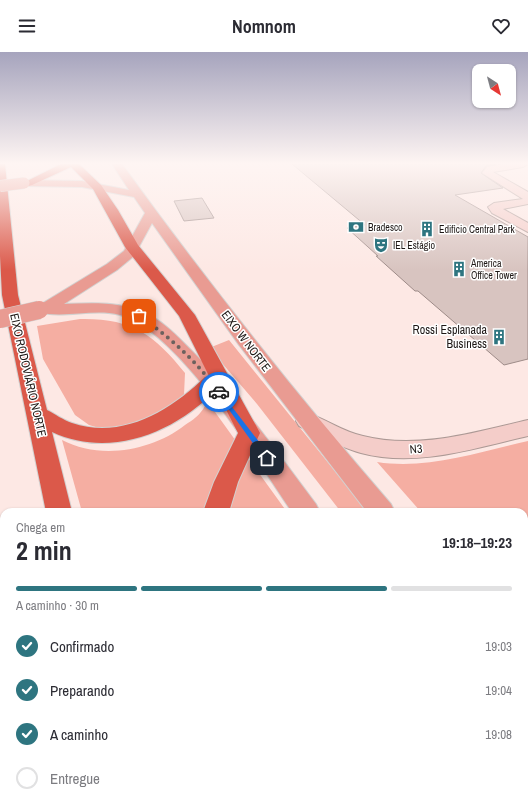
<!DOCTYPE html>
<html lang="pt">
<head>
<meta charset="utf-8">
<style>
  body { margin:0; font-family:"Archivo Narrow",sans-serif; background:#f2f2f3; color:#2b2b33; height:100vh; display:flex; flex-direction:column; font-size:15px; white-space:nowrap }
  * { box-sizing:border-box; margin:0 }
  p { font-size:13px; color:#7c7c81 }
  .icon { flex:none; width:22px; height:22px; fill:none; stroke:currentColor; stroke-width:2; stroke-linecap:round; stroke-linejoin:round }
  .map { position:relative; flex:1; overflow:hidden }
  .drawer { position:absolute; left:0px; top:456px; width:528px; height:300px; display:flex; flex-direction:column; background:#fff; border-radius:12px 12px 0 0; box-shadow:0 1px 3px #0004 }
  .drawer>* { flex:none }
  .needle { width:26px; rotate:144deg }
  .fabs { position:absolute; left:472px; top:12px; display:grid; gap:8px }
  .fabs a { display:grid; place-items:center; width:44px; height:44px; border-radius:8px; background:#fff; box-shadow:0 1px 3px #0004; font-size:20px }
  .pin { position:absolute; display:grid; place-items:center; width:34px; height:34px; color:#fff; margin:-17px; border-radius:8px; box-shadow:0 2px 6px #0006 }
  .courier { position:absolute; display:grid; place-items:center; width:40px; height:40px; margin:-20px; border:3px solid #1a73e8; border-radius:50%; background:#fff; color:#222; box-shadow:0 1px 5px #0007 }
  .head em { font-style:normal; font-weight:700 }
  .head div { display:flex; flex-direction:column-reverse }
  .head { display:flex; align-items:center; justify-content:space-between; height:68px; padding:0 16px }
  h1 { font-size:26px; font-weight:700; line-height:30px }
  .bar { display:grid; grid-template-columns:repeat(4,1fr); gap:6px 4px; align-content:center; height:48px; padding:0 16px }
  .bar i { height:5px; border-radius:3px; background:#e1e1e2 }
  .bar .active { background:#2e7580 }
  .bar p { grid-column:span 4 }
  ol { padding:0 16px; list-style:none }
  li { display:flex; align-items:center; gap:12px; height:44px }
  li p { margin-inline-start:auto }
  li .icon { padding:4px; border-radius:50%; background:#2e7580; color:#fff; stroke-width:4 }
  li:last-child { color:#7c7c81 }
  li i { width:22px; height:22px; border:2px solid #e1e1e2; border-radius:50% }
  header { display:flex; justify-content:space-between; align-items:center; height:52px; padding:0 16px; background:#fff; font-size:18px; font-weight:700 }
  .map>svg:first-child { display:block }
</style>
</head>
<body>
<header><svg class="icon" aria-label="menu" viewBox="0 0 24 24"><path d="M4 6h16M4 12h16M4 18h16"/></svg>Nomnom<svg class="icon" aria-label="heart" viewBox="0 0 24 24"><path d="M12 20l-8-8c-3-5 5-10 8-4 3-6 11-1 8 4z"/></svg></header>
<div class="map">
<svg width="528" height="756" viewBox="0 0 528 756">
  <rect width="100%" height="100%" fill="#fde8e4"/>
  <path fill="#f5aea2" d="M80,267c51,-1 74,15 105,54l-1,22 -6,9 -45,24h-34l-10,-3 -14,-10 -32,-56 -6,-33z
    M229,288l139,172h-27l-84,-108 -48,-56z
    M210,353l77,107h-205l-20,-72c38,20 90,11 123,-15 8,-5 15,-10 20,-19z
    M528,389v191l-4,-5v-115h-103l-44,-50c50,8 102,-10 151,-21z
    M524,650l4,5v47l-4,-5z
    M168,752h324l2,4h-325z"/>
  <path fill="#d8c4c0" stroke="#9e8b88" d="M292,112h205l-11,2 -5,7 22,15 -48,7 73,42v122l-24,6 -86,-74h-3l-39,-35h2l-31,-28 18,-3z
    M202,146l12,20 -30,3 -10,-20z"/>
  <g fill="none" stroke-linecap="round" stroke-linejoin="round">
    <g stroke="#ac9995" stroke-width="2">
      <path id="secondary" d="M505,112h23l-5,3 -30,5 35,20v12l-25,5 25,14v9l-36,-19 -4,-6 6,-4 29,-4 -41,-26 5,-6z
        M307,361c19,6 36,19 56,23 55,14 112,-4 165,-16v16c-53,12 -112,32 -167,17 -21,-6 -41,-17 -62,-27l-3,-5 3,-5z"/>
    </g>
    <g stroke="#d2d1d0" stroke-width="2">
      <path id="primary" d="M112,112h10c82,114 174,230 269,340l4,8h-28l-128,-167 -87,-122 -18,33 -17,14 -53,34c27,-1 56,-3 81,9 18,8 31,22 45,36 47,46 86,102 126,155l4,8h-28c-36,-52 -112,-180 -172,-197 -26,-7 -56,4 -82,-3l-2,-3 2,-3 69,-42 17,-13 21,-38 -11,-16 -52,-10 -58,-1 -5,-3 5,-3 58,1 47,9z
        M524,613l4,2v37l-4,-2z
        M524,734l4,1v21h-25l-2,-4h23z"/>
    </g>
    <g stroke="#d2d1d0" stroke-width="2">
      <path id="highway" d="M0,112h5l13,131 29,115c8,4 16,10 25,13 50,17 98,-12 133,-46l4,-1 -30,-60 -54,-69 -32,-58 -22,-22 -39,18 -4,1 -5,-3 38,-19h18l22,21 17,25 20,35 57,70 65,118 -22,49 -9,30h-26l11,-30 24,-49 -22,-43c-42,43 -106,69 -164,42l20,80h-26l-44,-217 -2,-39z
        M0,564l4,2v76l-4,-2z
        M4,737v15h31l1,4h-36v-15z
        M111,752h40l1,4h-40z"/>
    </g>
    <use href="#secondary" fill="#f4cdc9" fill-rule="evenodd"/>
    <use href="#primary" fill="#e99b92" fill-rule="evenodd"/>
    <use href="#highway" fill="#db594a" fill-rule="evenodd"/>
    <g stroke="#d2d1d0" stroke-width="12" stroke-linecap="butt">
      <path id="primary-bridge-far1" d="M0,134l24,-3"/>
    </g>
    <g stroke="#d2d1d0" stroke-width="19" stroke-linecap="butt">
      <path id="primary-bridge" d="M0,267l39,-9"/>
    </g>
    <use href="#primary-bridge-far1" stroke="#e99b92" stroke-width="11"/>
    <use href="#primary-bridge" stroke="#e99b92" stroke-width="18"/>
  </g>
  <linearGradient id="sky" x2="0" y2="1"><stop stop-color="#a6a4bd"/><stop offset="0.51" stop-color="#fef5f3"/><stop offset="1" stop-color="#fef5f3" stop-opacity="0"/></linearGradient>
  <rect width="528" height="218" fill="url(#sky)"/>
  <path fill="#1a73e8" d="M219,338l51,66v4h-5l-48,-67v-2z"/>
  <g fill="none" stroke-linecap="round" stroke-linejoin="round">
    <path stroke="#6c615e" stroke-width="4" stroke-dasharray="0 7.2" d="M139,264c30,20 59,47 80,76"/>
  </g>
  <defs>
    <g id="bank-bare" transform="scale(1.2)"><path d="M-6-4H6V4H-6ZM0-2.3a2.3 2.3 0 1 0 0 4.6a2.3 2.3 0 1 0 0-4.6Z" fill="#2e7580" stroke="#fff" stroke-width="2.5" paint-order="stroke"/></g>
    <g id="building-bare" transform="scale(1.2)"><path d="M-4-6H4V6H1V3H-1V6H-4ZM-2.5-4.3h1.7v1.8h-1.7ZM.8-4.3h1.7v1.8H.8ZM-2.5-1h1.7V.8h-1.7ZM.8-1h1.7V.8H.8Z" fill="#2e7580" stroke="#fff" stroke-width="2.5" paint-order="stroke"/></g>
    <g id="theatre-bare" transform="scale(1.2)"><path d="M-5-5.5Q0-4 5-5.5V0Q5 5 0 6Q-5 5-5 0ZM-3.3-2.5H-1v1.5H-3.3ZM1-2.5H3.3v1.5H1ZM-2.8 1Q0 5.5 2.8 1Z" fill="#2e7580" stroke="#fff" stroke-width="2.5" paint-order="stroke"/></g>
  </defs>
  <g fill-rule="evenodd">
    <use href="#bank-bare" x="356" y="175"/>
    <use href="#building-bare" x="427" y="177"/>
    <use href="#theatre-bare" x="381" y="193"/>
    <use href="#building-bare" x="459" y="217"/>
    <use href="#building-bare" x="499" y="285"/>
  </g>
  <g text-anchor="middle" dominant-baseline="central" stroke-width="3" stroke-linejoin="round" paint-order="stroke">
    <g font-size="10" fill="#1e1816" stroke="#fff" text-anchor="start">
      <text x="368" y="175">Bradesco</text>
      <text x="439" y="177">Edificio Central Park</text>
      <text x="393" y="193">IEL Estágio</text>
      <text x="471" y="211">America<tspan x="471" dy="12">Office Tower</tspan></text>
    </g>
    <g font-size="12" fill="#1e1816" stroke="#fff" text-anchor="end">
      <text x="487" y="278">Rossi Esplanada<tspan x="487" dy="14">Business</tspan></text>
    </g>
    <g font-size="12" fill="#1e1816" stroke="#fff">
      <text transform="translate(246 289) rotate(53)">EIXO W NORTE</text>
      <text transform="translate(28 323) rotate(77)">EIXO RODOVIÁRIO NORTE</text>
      <text transform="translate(416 397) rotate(-5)">N3</text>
    </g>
  </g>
</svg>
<div class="fabs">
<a><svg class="needle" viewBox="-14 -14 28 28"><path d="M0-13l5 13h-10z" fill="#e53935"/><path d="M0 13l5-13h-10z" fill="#7c7c81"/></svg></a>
</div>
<div class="pin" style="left:139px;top:264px;background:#ea580c"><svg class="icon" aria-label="bag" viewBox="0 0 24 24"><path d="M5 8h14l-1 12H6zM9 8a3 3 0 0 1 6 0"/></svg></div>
<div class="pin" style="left:267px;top:406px;background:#1f2937"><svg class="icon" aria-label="home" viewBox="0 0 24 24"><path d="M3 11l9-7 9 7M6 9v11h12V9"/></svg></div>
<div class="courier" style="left:219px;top:340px"><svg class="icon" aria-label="car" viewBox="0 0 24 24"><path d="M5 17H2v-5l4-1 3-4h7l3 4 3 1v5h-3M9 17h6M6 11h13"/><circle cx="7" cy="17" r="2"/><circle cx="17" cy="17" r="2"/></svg></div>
<section class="drawer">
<div class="head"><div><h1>2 min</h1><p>Chega em</p></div><em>19:18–19:23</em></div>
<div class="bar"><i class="active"></i><i class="active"></i><i class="active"></i><i></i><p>A caminho · 30 m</p></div>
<ol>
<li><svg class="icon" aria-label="check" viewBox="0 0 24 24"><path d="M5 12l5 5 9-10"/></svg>Confirmado<p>19:03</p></li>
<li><svg class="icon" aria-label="check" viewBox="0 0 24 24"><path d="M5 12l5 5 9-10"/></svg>Preparando<p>19:04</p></li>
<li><svg class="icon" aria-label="check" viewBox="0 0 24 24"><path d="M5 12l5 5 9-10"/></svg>A caminho<p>19:08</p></li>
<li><i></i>Entregue</li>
</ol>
</section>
</div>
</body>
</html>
